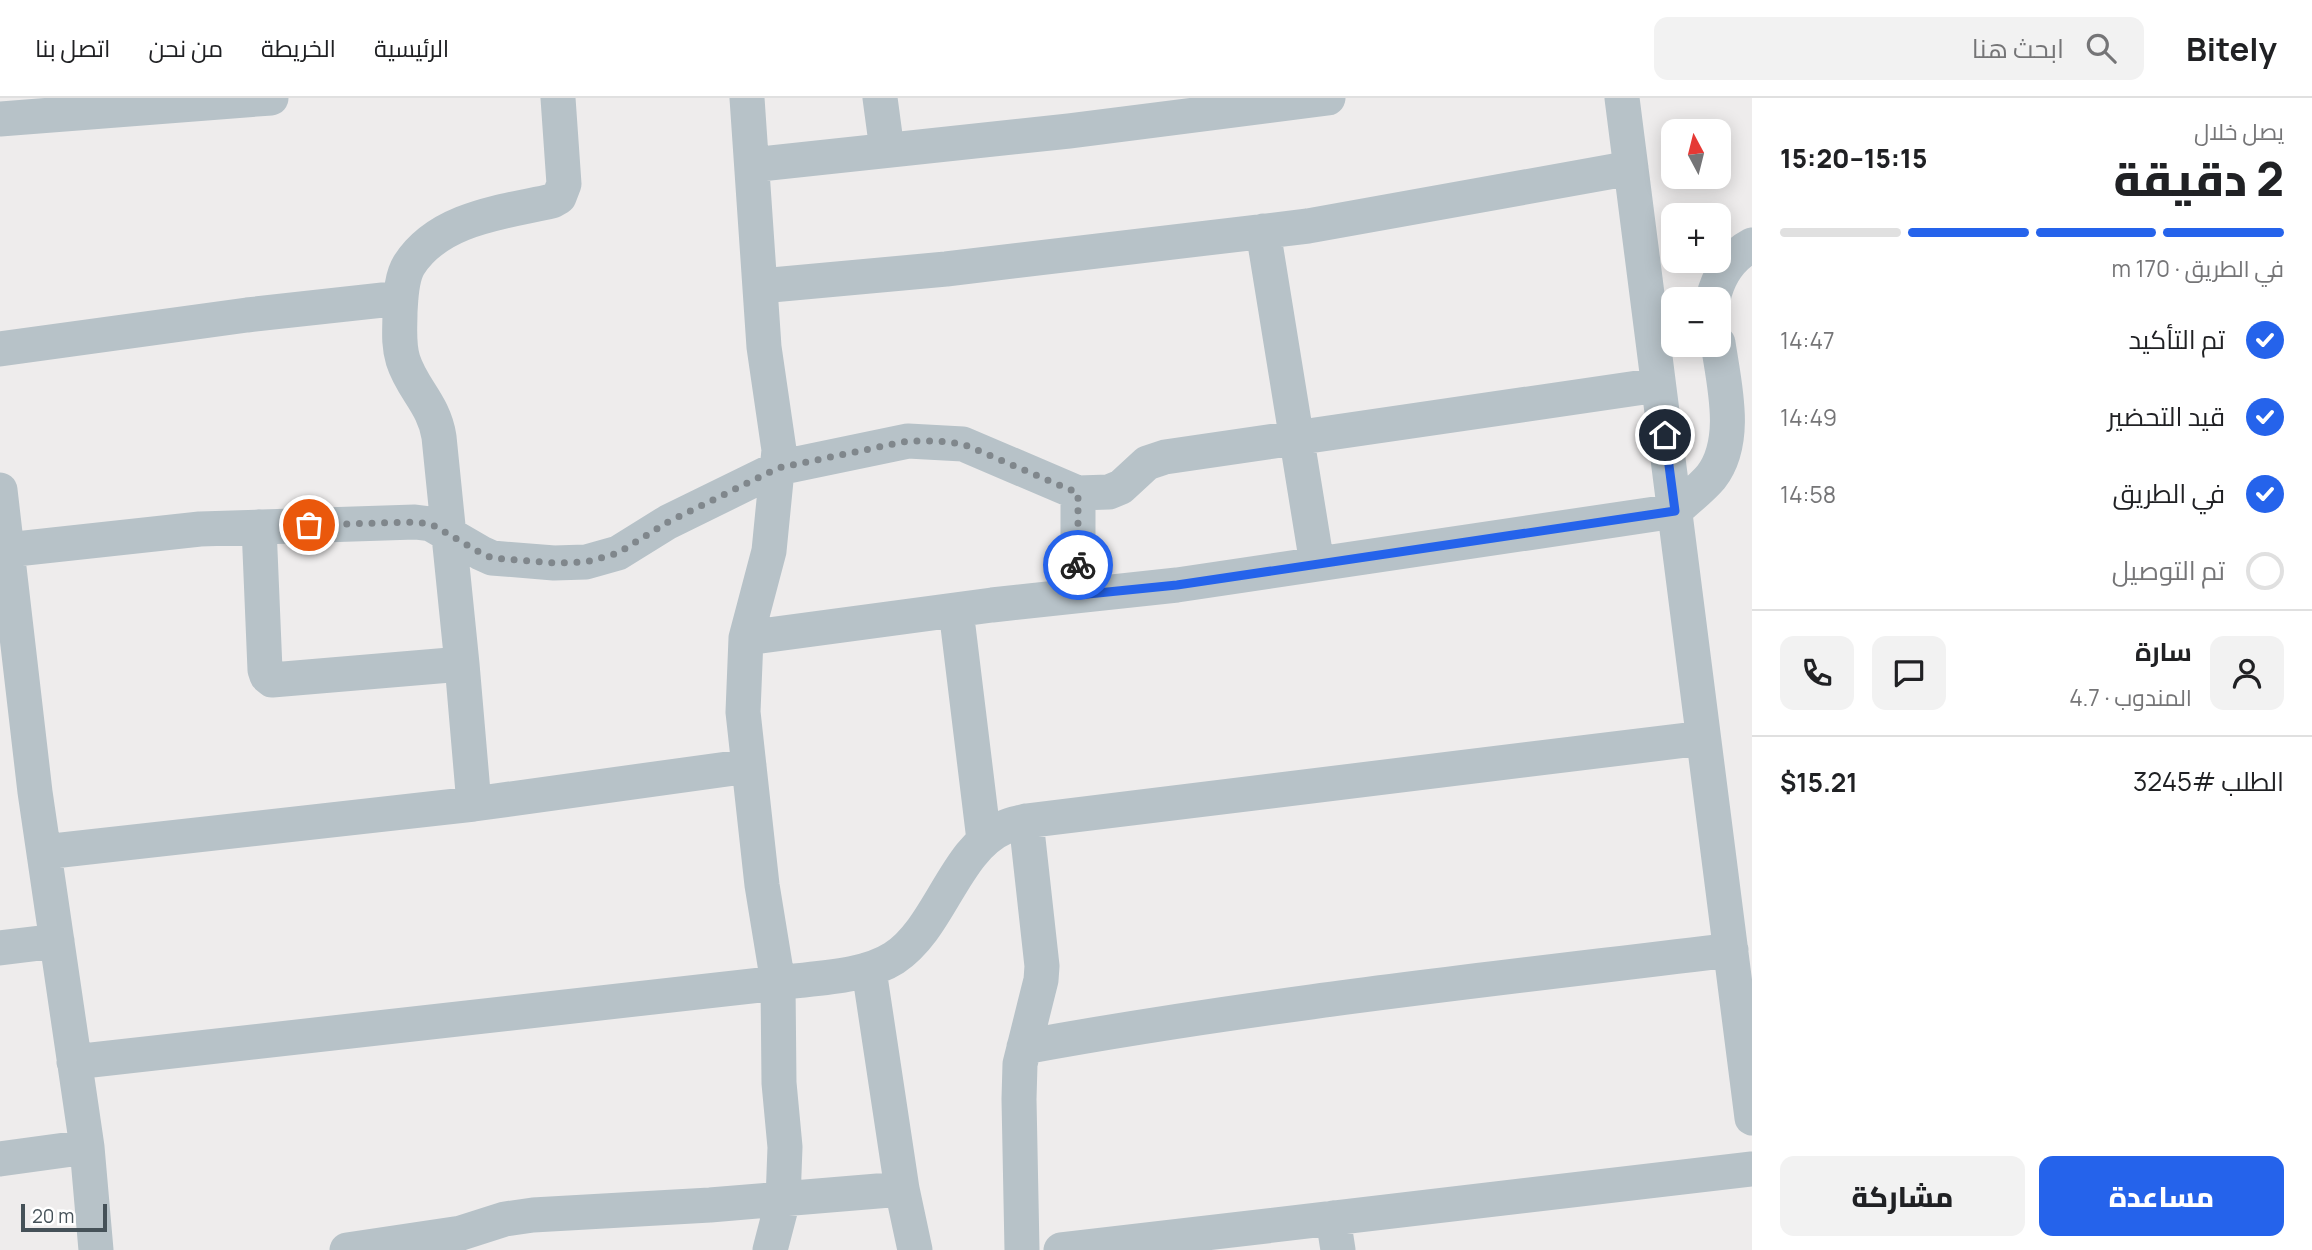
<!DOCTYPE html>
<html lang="ar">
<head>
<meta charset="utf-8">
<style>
  body { margin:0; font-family:Manrope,Cairo,sans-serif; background:#f2f2f2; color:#202124; direction:rtl; height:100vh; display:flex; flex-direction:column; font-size:26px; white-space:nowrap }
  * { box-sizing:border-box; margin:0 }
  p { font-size:23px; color:#757577 }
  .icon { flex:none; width:38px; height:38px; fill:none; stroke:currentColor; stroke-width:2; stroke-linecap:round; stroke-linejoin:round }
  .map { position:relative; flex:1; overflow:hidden; direction:ltr }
  .details { display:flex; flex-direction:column; background:#fff; width:560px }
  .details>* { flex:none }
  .needle { width:46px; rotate:353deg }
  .buttons { position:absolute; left:1661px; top:21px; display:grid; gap:14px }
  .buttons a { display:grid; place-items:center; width:70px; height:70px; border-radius:14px; background:#fff; box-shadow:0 4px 18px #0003; font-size:35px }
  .scale { position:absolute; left:21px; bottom:18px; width:86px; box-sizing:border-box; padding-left:7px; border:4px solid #455158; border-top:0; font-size:19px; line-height:24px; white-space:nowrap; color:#455158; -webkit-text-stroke:5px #fff; paint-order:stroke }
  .pin { position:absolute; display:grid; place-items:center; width:60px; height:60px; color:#fff; margin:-30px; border:4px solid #fff; border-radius:50%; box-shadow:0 2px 7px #0007 }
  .courier { position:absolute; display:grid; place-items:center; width:70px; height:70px; margin:-35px; border:5px solid #2563eb; border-radius:50%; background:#fff; color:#222; box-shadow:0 2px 9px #0007 }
  .summary em { font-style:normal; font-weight:800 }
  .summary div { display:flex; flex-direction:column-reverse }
  .summary { display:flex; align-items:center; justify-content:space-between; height:119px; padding:0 28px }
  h1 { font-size:46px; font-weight:800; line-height:52px }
  .bar { display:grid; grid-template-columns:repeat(4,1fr); gap:10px 7px; align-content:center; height:84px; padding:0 28px }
  .bar i { height:9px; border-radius:5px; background:#e0e0e0 }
  .bar .active { background:#2563eb }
  .bar p { grid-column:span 4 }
  .line { display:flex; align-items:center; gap:18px; padding:0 28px; border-top:2px solid #e0e0e0 }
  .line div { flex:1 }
  .round { display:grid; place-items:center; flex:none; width:74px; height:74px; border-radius:14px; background:#f2f2f2 }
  ol { padding:0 28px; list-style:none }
  li { display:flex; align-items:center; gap:21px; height:77px }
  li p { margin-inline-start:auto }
  li .icon { padding:7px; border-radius:50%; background:#2563eb; color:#fff; stroke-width:4 }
  li:last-child { color:#757577 }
  li i { width:38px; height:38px; border:4px solid #e0e0e0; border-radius:50% }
  .action { display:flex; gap:14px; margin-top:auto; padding:14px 28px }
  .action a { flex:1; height:80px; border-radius:14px; background:#2563eb; color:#fff; font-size:28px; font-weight:800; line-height:80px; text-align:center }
  .action a+a { background:#f2f2f2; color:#202124 }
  header { display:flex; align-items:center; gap:42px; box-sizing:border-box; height:98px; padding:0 35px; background:#fff; border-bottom:2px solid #e0e0e0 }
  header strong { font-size:33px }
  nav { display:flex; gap:38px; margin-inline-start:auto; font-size:24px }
  .search { width:490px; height:63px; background:#f2f2f2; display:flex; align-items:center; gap:18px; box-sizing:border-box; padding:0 24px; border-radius:14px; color:#757577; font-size:26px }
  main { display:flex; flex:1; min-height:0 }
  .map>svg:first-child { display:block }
</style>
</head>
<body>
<header>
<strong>Bitely</strong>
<div class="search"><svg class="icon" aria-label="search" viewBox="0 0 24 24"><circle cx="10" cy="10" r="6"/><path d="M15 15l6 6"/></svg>ابحث هنا</div>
<nav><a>الرئيسية</a><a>الخريطة</a><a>من نحن</a><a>اتصل بنا</a></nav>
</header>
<main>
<section class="details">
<div class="summary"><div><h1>2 دقيقة</h1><p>يصل خلال</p></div><em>15:15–15:20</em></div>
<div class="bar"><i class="active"></i><i class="active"></i><i class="active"></i><i></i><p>في الطريق · 170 m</p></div>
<ol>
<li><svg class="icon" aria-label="check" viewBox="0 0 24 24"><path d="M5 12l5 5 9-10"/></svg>تم التأكيد<p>14:47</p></li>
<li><svg class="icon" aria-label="check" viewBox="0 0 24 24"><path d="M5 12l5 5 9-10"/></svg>قيد التحضير<p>14:49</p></li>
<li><svg class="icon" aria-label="check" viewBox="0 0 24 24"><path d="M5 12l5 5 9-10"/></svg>في الطريق<p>14:58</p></li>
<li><i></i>تم التوصيل</li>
</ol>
<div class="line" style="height:126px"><a class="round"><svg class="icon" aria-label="person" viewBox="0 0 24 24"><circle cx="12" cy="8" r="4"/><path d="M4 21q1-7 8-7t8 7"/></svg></a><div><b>سارة</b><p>المندوب · 4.7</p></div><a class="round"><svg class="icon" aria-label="chat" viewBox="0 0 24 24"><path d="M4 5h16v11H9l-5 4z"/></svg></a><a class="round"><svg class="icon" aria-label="phone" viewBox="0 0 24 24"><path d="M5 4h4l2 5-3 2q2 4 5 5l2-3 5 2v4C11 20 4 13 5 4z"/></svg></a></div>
<div class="line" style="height:91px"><div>الطلب #3245</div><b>$15.21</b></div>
<div class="action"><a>مساعدة</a><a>مشاركة</a></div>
</section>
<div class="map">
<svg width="1752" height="1152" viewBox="0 0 1752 1152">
  <rect width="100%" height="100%" fill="#eeecec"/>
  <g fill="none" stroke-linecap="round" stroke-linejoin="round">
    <path stroke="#b7c2c8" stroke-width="35" d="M747,0l17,249 15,103 -10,101 -23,87 -3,74 19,173 16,98 1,100 6,64 -2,53 -13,50
      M880,0l7,52
      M1622,0l130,1020
      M0,21l271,-21
      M752,67l317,-34 259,-33
      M1263,133l54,333
      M760,188l186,-17 362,-43 323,-58
      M1713,201c5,-23 18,-43 39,-54
      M0,251l247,-34 154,-17
      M0,392l35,302 52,355 9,103
      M1078,395v102
      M259,429l6,143 2,6 5,4 190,-16
      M7,452l193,-21 215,-7 16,2 50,29 11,5 62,5 32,-1 32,-9 50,-31 110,-54 130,-27 55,3 115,49 31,-1 12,-5 26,-24 18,-6 493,-72
      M956,512l28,230
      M746,540l246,-33 185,-20 498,-74c11,-11 26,-22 36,-34 28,-36 13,-93 7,-134
      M474,706l-12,-140 -23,-227c-5,-33 -27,-48 -36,-77 -5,-16 -3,-32 -3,-48 1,-15 1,-34 9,-47 30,-47 94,-53 143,-64l7,-4 5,-13 -6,-86
      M44,754l430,-48 275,-38
      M0,850l57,-7
      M869,872l33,219 13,61
      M1024,949c234,-43 471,-68 707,-97
      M74,964l704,-79c36,-5 85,-5 116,-25 47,-31 60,-109 111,-131 6,-3 14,-4 21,-6l677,-83
      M0,1061l87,-12
      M1333,1120l5,32
      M347,1152l114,-17 44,-14 28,-4 177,-10 192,-16
      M1022,1152l-3,-151 1,-35 21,-84 1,-14 -16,-145
      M1061,1152l691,-81"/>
  </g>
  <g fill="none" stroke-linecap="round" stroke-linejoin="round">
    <path stroke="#80878c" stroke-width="7" stroke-dasharray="0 12.6" d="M309,427l106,-3 16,2 50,29 11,5 62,5 32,-1 32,-9 50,-31 110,-54 130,-27h31l24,3 115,49v72"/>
    <path stroke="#2563eb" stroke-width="9" d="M1078,467v30l99,-10 498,-74 -10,-76"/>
  </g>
</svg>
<div class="buttons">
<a><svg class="needle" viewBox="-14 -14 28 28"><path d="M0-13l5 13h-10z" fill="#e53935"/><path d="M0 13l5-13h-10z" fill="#757577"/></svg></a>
<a>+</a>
<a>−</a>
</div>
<div class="scale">20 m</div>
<div class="pin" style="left:309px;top:427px;background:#ea580c"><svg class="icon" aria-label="bag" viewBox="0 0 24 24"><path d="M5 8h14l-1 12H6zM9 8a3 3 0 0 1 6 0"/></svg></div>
<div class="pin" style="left:1665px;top:337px;background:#1f2937"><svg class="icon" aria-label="home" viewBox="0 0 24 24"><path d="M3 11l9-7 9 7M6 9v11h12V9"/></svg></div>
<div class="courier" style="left:1078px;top:467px"><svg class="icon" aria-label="bike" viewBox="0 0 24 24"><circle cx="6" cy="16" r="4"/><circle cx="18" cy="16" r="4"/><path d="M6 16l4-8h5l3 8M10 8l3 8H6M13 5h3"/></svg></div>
</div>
</main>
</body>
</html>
